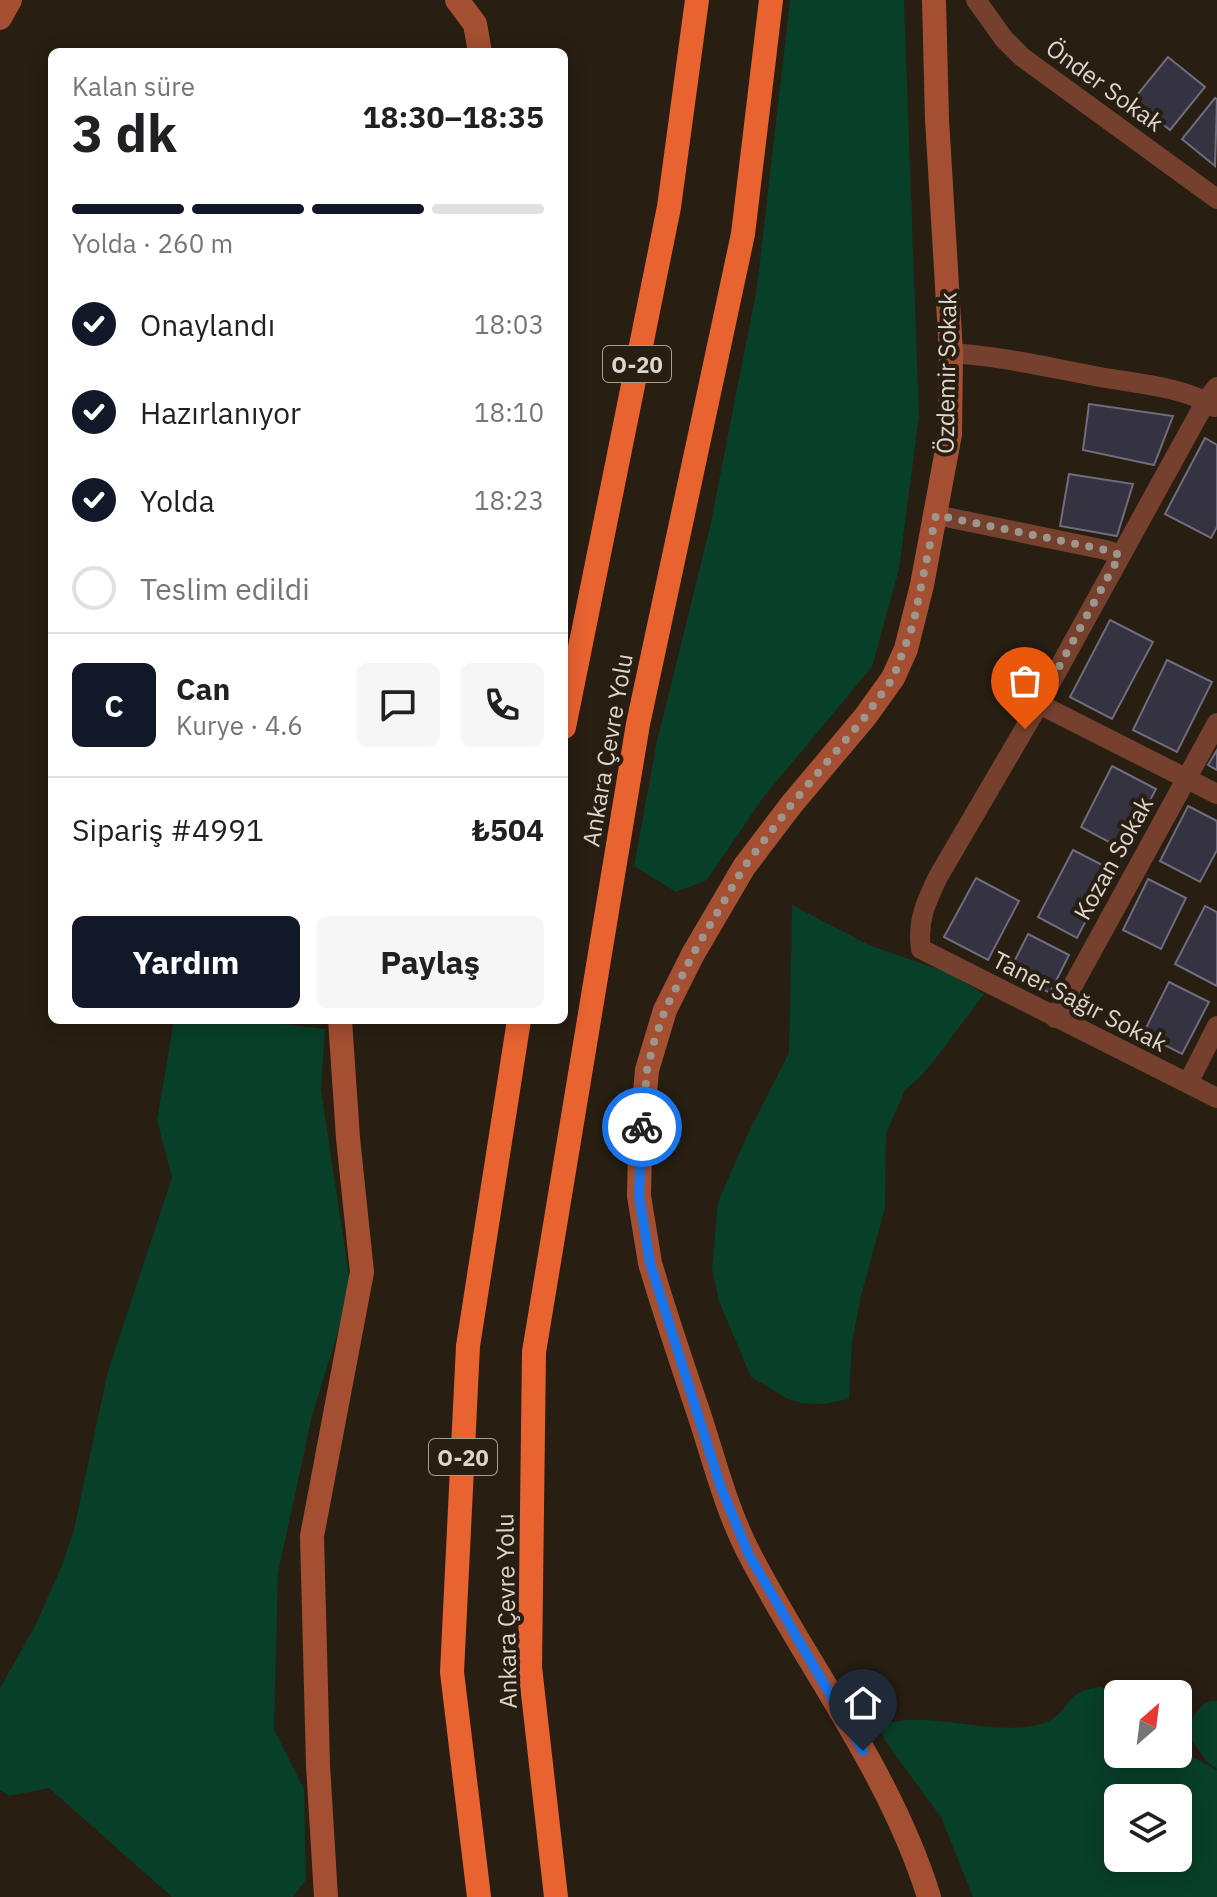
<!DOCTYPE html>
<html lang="tr">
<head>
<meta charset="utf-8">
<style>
  body { margin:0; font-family:"IBM Plex Sans",sans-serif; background:#f6f6f6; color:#202124; height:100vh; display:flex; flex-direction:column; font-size:30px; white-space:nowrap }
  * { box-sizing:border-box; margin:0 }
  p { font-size:26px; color:#757577 }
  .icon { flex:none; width:44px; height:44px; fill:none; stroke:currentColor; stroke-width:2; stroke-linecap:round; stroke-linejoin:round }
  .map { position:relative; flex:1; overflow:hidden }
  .sheet { position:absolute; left:48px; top:48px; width:520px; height:976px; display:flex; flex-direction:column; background:#fff; border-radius:12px; box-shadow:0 4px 20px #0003 }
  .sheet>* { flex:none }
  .needle { width:52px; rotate:28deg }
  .tools { position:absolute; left:1104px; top:1680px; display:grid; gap:16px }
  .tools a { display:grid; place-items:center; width:88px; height:88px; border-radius:12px; background:#fff; box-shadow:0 4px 20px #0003; font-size:40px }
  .pin { position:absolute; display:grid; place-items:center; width:68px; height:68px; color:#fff; margin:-82px -34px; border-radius:50% 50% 50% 0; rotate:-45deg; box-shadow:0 0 8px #0007 }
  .pin .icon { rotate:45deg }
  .courier { position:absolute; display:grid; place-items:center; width:80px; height:80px; margin:-40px; border:6px solid #1a73e8; border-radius:50%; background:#fff; color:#222; box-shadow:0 2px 10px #0007 }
  .summary em { font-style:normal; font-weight:700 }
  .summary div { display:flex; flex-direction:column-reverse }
  .summary { display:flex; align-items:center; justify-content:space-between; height:136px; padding:0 24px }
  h1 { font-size:52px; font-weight:700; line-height:60px }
  .bar { display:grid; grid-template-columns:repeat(4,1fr); gap:12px 8px; align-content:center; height:96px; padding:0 24px }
  .bar i { height:10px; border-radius:6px; background:#e0e0e0 }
  .bar .selected { background:#111827 }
  .bar p { grid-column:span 4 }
  .line { display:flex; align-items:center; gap:20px; padding:0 24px; border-top:2px solid #e0e0e0 }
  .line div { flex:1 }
  .round { display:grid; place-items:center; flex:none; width:84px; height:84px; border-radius:12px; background:#f6f6f6 }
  ol { padding:0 24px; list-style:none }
  li { display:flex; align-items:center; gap:24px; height:88px }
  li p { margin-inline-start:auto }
  li .icon { padding:8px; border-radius:50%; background:#111827; color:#fff; stroke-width:4 }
  li:last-child { color:#757577 }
  li i { width:44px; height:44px; border:4px solid #e0e0e0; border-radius:50% }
  .button { display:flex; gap:16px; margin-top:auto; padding:16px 24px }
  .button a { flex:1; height:92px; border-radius:12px; background:#111827; color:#fff; font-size:32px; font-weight:700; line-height:92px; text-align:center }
  .button a+a { background:#f6f6f6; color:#202124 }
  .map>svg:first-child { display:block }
</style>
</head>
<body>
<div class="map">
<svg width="1217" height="1897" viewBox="0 0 1217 1897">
  <rect width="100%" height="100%" fill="#281e12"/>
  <path fill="#083f28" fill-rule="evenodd" d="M790,0h114l15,416 -20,153 -27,98 -110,132 -55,81 -31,12 -42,-26 23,-125 53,-214 47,-240z
    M792,905l77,40 77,27 38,22 -48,64 -16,19 -15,13 -19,44 -1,74 -24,88 -9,46 -3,57 -25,5 -22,-1 -14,-4 -37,-22 -32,-76 -7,-32 6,-67 31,-71 40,-78z
    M174,1020h74l77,9 -4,61 30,199 -39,127 -34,157 -4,156 30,60 2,91 -13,17h-121l-123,-109 -40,8 -9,-6v-102l35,-62 26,-58 13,-39 34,-158 64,-193 -15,-58z
    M1101,1687l17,12v55h60v-5l39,21v127h-244l-32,-80 -56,-76 -5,-15c45,-19 109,12 161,-2 30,-8 20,-34 60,-37zM1118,1798h60v60h-60z
    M1210,1701h7v68l-11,-8 -16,-24c0,-17 4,-28 20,-36z"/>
  <path fill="#353342" stroke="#6e6c7d" stroke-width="2" d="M1168,57l37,30 -35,43 -37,-30z
    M1215,98l2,1 -2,67 -33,-27z
    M1089,404l84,12 -19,49 -71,-15z
    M1205,438l12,7v82l-6,11 -46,-24z
    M1069,474l64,10 -16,52 -57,-10z
    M1110,620l43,22 -41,77 -42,-22z
    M1167,660l45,22 -35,70 -44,-22z
    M1217,750v20l-9,-5z
    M1112,766l44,23 -32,61 -43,-23z
    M1188,806l29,15v29l-17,32 -40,-21z
    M1073,850l39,20 -35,68 -39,-21z
    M976,878l43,23 -31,59 -44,-23z
    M1148,879l38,19 -25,51 -38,-19z
    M1205,906l12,6v74l-42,-22z
    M1028,934l41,21 -19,38 -41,-21z
    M1169,982l40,20 -27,52 -39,-20z"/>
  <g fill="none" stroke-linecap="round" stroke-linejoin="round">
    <path stroke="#75402d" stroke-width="20" d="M976,0l28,39 18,18 195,142
      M951,353c50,3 100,15 149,24 33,6 87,10 114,30
      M1217,387l-11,14 -167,303 -101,173c-12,25 -21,44 -17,72l296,149
      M936,515l170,35 14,5
      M1039,704l178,90
      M1055,1018l162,-295
      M1188,1083l29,-57"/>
    <path stroke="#a44f31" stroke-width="24" d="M457,0l18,24 5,28
      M0,18l10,-18
      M326,1897l-8,-132 -6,-229 50,-264 -14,-134 -8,-118
      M929,1897c-38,-123 -119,-227 -178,-340 -24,-45 -36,-94 -52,-143 -17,-50 -34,-100 -49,-151l-11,-67 1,-47 7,-79 18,-60 28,-56 51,-87 47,-62 74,-88 28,-39 13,-29 16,-64 28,-151 1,-81 -14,-234 -3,-119"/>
    <path stroke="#e96331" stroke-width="24" d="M564,727l105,-520 28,-207
      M479,1897l-27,-225 16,-326 51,-326
      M556,1897l-26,-230 4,-315 104,-628 105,-490 28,-234"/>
  </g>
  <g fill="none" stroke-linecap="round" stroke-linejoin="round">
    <path stroke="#9e968c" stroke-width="8" stroke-dasharray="0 14.4" d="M642,1127l5,-57 7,-28 11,-32 28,-56 51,-87 47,-62 74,-88 28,-39 20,-53 23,-110 170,35 14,5 -95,174"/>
    <path stroke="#1a73e8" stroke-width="10" d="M642,1127l-3,69 11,67 70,222 29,70 114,196"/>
  </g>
  <g text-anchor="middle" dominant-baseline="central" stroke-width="8" stroke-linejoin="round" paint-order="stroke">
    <g fill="#281e12" stroke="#a79f96" stroke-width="2">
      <rect x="603" y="346" width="68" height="36" rx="6"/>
      <rect x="429" y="1439" width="68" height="36" rx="6"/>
    </g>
    <g font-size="22" font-weight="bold" fill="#ddd6ce">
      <text x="637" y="364">O-20</text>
      <text x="463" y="1457">O-20</text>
    </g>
    <g font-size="24" fill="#ddd6ce" stroke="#281e12">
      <text transform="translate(1105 85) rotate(36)">Önder Sokak</text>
      <text transform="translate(946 373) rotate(-89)">Özdemir Sokak</text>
      <text transform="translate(607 750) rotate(-80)">Ankara Çevre Yolu</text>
      <text transform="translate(1113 858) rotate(-61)">Kozan Sokak</text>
      <text transform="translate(1080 1001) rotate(27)">Taner Sağır Sokak</text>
      <text transform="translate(506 1611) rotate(-91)">Ankara Çevre Yolu</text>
    </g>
  </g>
</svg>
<div class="tools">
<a><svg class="needle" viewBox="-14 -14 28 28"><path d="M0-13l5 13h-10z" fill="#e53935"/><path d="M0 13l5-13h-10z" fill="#757577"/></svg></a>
<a><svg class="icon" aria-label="layers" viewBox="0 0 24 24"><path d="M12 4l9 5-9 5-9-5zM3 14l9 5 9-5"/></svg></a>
</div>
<div class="pin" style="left:1025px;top:729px;background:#ea580c"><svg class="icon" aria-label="bag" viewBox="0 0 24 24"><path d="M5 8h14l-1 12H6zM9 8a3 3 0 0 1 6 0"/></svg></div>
<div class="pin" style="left:863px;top:1751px;background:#1f2937"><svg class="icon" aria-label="home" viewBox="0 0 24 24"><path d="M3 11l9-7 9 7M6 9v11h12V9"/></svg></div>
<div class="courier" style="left:642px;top:1127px"><svg class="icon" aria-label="bike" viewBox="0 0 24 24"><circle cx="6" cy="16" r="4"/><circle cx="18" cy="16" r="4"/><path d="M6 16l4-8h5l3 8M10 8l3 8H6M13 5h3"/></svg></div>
<section class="sheet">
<div class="summary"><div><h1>3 dk</h1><p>Kalan süre</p></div><em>18:30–18:35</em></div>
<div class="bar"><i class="selected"></i><i class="selected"></i><i class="selected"></i><i></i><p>Yolda · 260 m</p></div>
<ol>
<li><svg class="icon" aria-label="check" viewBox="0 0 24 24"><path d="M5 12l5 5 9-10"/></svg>Onaylandı<p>18:03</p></li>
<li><svg class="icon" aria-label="check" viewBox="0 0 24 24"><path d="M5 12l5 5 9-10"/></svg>Hazırlanıyor<p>18:10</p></li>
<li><svg class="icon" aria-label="check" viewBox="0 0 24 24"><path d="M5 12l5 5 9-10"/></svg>Yolda<p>18:23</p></li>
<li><i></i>Teslim edildi</li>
</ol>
<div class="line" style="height:144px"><b class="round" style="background:#111827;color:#fff">C</b><div><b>Can</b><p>Kurye · 4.6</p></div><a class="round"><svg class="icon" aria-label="chat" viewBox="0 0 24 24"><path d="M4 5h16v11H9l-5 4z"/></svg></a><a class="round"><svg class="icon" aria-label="phone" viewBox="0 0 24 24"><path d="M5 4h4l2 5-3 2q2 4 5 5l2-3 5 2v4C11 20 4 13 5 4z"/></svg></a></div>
<div class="line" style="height:104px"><div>Sipariş #4991</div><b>₺504</b></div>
<div class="button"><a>Yardım</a><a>Paylaş</a></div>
</section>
</div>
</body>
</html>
